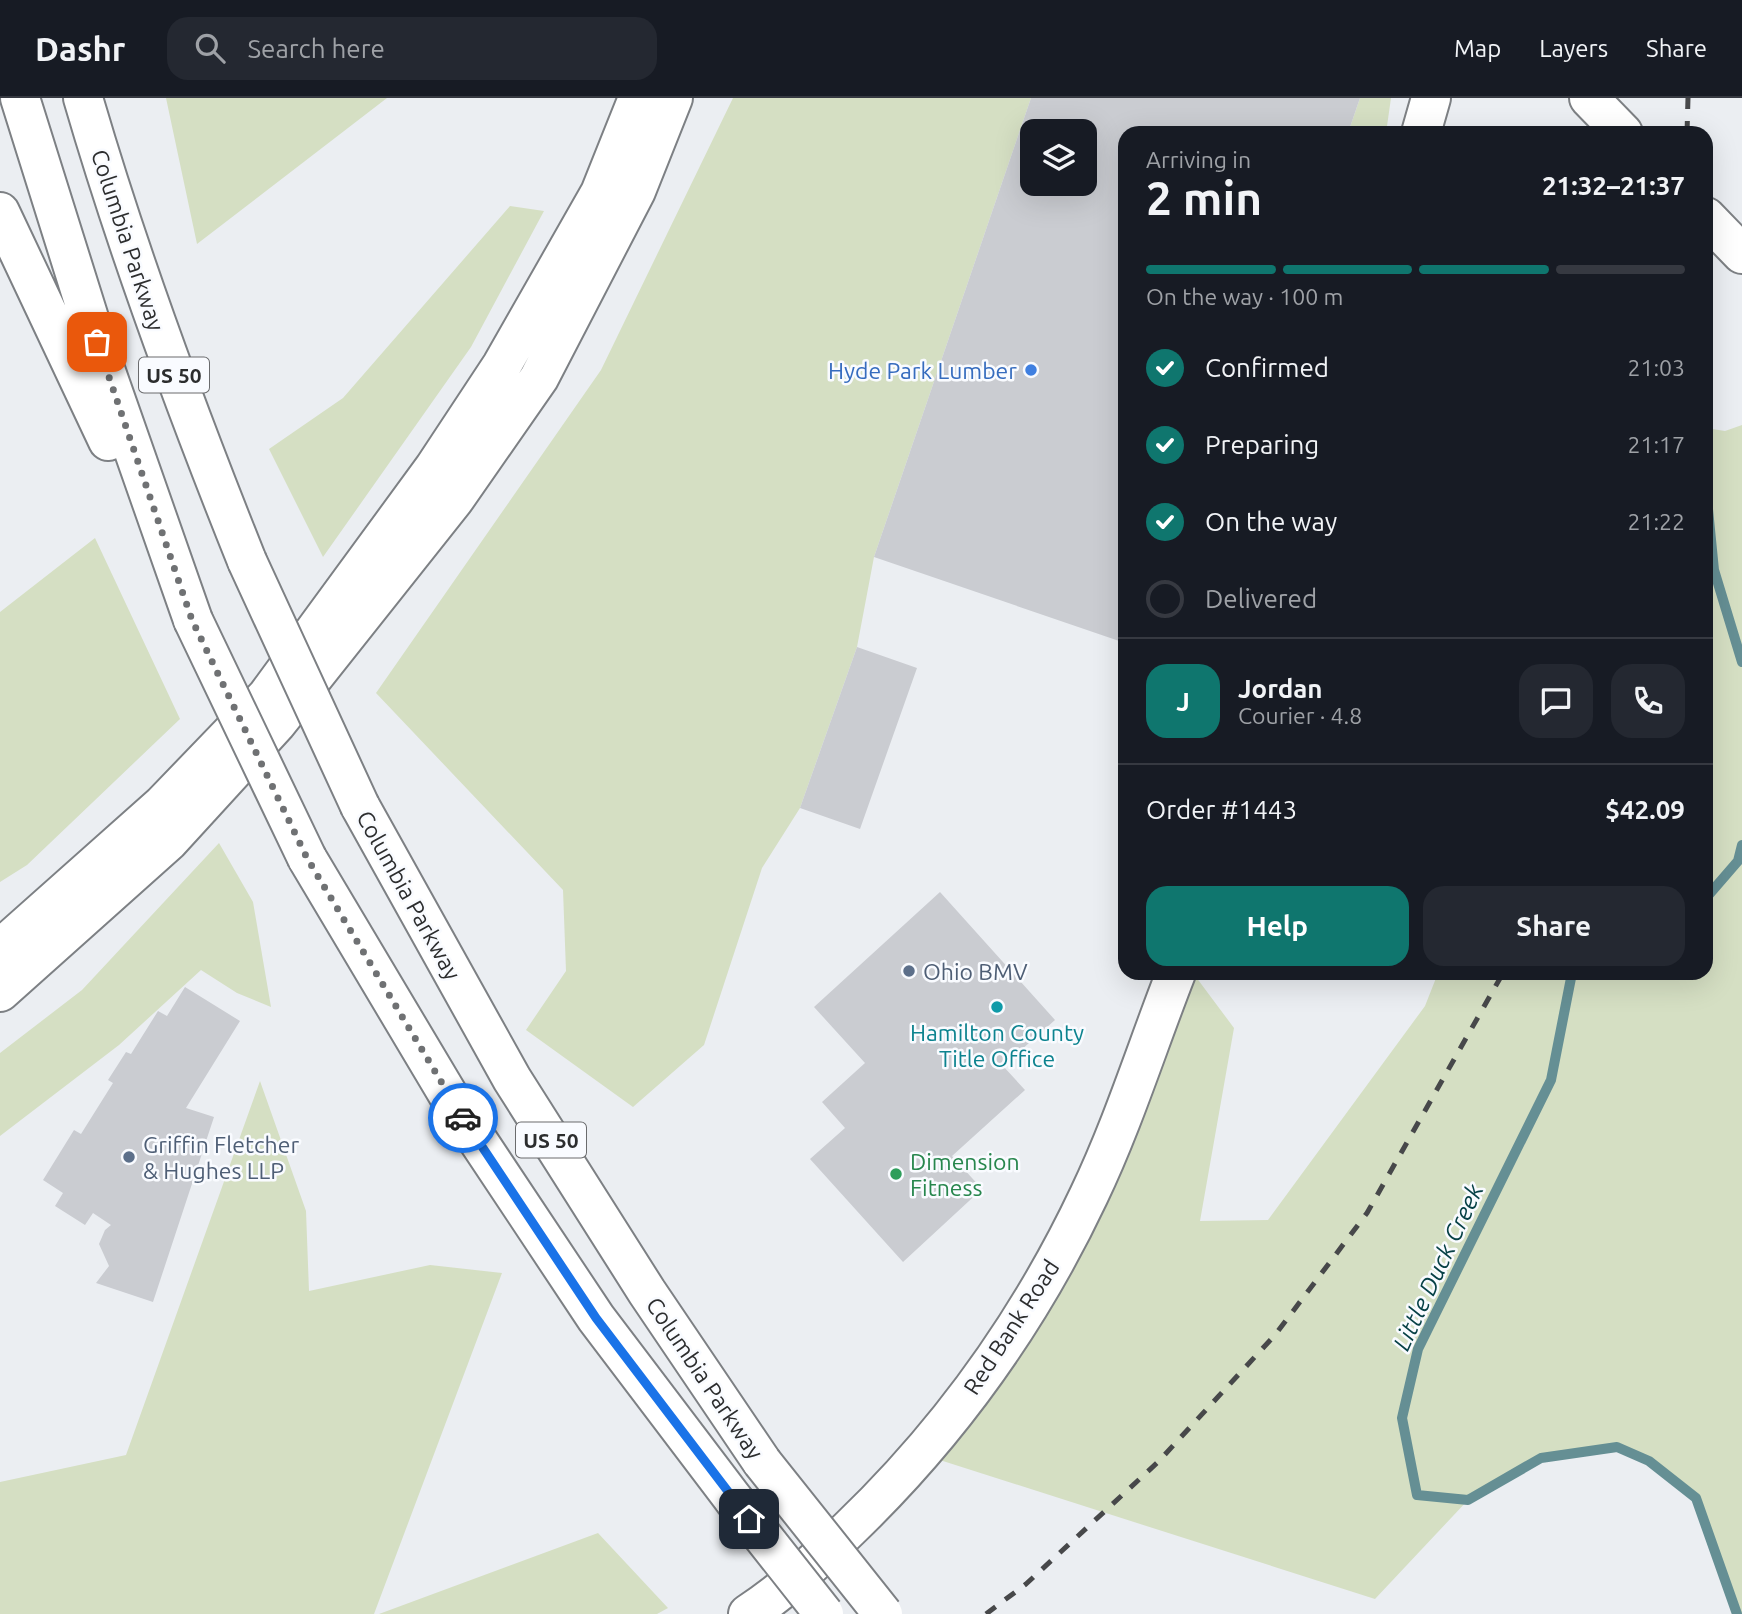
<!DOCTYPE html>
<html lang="en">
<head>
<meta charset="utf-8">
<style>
  body { margin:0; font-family:Ubuntu,sans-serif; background:#242831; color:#f1f3f6; height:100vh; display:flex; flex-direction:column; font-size:26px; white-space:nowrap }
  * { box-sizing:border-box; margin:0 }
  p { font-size:23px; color:#9ea1a6 }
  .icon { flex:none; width:38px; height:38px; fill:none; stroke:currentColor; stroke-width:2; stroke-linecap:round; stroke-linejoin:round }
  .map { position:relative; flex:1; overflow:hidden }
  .panel { position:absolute; left:1118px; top:28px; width:595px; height:854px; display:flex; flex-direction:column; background:#171b24; border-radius:21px; box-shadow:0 7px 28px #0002 }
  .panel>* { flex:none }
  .buttons { position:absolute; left:1020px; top:21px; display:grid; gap:14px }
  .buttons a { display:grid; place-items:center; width:77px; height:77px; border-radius:14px; background:#171b24; box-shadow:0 7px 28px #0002; font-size:35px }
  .pin { position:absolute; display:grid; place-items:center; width:60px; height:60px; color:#fff; margin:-30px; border-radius:14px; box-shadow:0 4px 10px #0006 }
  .courier { position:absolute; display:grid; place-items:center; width:70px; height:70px; margin:-35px; border:5px solid #1a73e8; border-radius:50%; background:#fff; color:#222; box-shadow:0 2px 9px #0007 }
  .headline em { font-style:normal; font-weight:700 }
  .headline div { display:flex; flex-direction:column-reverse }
  .headline { display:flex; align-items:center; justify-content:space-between; height:119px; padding:0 28px }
  h1 { font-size:46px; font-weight:700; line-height:52px }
  .bar { display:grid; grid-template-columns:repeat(4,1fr); gap:10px 7px; align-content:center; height:84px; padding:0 28px }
  .bar i { height:9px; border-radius:5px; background:#363941 }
  .bar .active { background:#0f766e }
  .bar p { grid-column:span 4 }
  .line { display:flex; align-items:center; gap:18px; padding:0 28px; border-top:2px solid #363941 }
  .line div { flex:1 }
  .round { display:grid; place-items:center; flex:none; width:74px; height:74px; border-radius:21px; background:#242831 }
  ol { padding:0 28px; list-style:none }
  li { display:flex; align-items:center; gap:21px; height:77px }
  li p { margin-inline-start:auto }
  li .icon { padding:7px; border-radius:50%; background:#0f766e; color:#fff; stroke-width:4 }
  li:last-child { color:#9ea1a6 }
  li i { width:38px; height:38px; border:4px solid #363941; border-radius:50% }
  .cta { display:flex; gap:14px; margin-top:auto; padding:14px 28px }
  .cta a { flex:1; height:80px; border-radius:21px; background:#0f766e; color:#fff; font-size:28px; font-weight:700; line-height:80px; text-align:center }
  .cta a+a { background:#242831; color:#f1f3f6 }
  header { display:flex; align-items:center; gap:42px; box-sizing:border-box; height:98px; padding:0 35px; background:#171b24; border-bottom:2px solid #363941 }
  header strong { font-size:33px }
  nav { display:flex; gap:38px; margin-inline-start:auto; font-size:24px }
  .search { width:490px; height:63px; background:#242831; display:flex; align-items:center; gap:18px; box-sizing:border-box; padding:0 24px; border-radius:21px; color:#9ea1a6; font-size:26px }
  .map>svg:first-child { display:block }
</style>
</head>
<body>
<header>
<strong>Dashr</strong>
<div class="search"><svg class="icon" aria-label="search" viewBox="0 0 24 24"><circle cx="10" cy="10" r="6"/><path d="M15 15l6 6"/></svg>Search here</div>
<nav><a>Map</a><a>Layers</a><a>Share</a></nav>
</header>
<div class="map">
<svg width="1742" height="1516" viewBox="0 0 1742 1516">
  <rect width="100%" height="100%" fill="#ebeef2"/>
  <path fill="#d5dfc3" d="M166,0h221l-190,146z
    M733,0h298l-157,459 -17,90 -57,161 -38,60 -58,177 -71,62 -107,-77 40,-59 -3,-81 -187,-197 225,-323z
    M1360,0h31l-5,35h-38z
    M510,108l34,5 -73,136 -148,210 -54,-108 74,-51z
    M1742,327v1189h-5l-41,-116 -47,-37 -32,-14 -76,11 -73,42 -93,99 -454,-145 25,-28 247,-453 41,55 -34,193 68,-1 157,-214 13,-33h268v-545l19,3z
    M95,440l85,181 -153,146 -27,17v-270z
    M219,745l34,59 18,105 -34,-14 -36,-23 -82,75 -119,91v-83l82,-63z
    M260,983l46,130 3,80 121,-26 72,8 -128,341h-374v-132l126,-27z
    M598,1435l70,75 -11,6h-278z"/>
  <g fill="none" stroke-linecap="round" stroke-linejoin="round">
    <path stroke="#658f94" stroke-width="10" d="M1706,391l8,81 28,92
      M1706,800l32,-37 4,-16
      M1572,875l-21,107 -133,269 -16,69 15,77 51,5 73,-42 76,-11 32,14 47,37 41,116"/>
  </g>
  <path fill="#caccd1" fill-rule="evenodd" d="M1031,0h329l-12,35h-223v510l-251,-86zM1032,33h53v53h-53z
    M857,549l60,21 -57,161 -60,-21z
    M940,794l115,128 -52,46 22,24 -73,66 30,33 -79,73 -93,-103 35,-31 -23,-26 43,-39 -51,-56z
    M185,889l55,34 -54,87 28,9 -61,185 -57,-19 13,-17 -10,-22 6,-14 6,-5 -18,-12 -8,12 -30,-19 8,-13 -20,-13 31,-50 7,4 32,-51 -5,-3 18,-28 5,2 27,-43 9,5z"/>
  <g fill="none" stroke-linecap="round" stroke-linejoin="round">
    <g stroke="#7d8084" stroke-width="42">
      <path id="tertiary" d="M1589,0l34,35
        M1421,35l10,-35
        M1706,119l36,37
        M748,1516c37,-24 70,-55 101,-85 100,-96 181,-209 240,-334 34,-71 58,-148 87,-222"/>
    </g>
    <g stroke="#7d8084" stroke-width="42">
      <path id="motorway" d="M20,0l84,268 89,254
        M83,0c46,158 103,311 164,463
        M0,114l108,229
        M360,708l152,273 135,213 115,170
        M307,760l146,245 143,215 138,182
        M0,851l162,-144 105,-109 167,-228 68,-103 98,-172 38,-95
        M0,894l169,-151 108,-118 177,-223 85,-122 97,-187 37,-93"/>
    </g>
    <use href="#tertiary" stroke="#fff" stroke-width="38"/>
    <use href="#motorway" stroke="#fff" stroke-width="38"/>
    <path stroke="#47484a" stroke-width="5" stroke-dasharray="12 12" stroke-linecap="butt" d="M1687,35l1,-35
      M986,1516l40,-30 132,-122 117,-127 92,-122 136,-240"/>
    <g stroke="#7d8084" stroke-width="42" stroke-linecap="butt">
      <path id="motorway-bridge" d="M247,463l113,245
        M193,522l114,238
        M762,1364l121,152
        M734,1402l90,114"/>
    </g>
    <use href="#motorway-bridge" stroke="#fff" stroke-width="38"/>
  </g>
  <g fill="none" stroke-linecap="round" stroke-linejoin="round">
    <path stroke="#6f7173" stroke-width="7" stroke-dasharray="0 12.6" d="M97,244l95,278 115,238 156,260"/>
    <path stroke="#1a73e8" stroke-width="9" d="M463,1020l133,200 153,201"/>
  </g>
  <circle fill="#3f7fe0" stroke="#f9fbff" stroke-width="2.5" cx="1031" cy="272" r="7"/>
  <g fill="#5c6f8a" stroke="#f9fbff" stroke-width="2.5">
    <circle cx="909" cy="873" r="7"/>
    <circle cx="129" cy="1059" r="7"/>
  </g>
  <circle fill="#0f9aa8" stroke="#f9fbff" stroke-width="2.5" cx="997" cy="909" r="7"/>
  <circle fill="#2e9e5b" stroke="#f9fbff" stroke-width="2.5" cx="896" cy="1076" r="7"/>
  <g text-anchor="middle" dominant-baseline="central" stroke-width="5" stroke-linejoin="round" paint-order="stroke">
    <g fill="#f9fbff" stroke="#6a6b6d" stroke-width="2">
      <rect x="139" y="259.5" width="70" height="35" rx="5"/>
      <rect x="516" y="1024.5" width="70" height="35" rx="5"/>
    </g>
    <g font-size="21" font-weight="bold" fill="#2c2d2e">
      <text x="174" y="277">US 50</text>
      <text x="551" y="1042">US 50</text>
    </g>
    <g font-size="23" fill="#2c2d2e" stroke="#f9fbff">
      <text transform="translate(128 142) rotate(72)">Columbia Parkway</text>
      <text transform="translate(409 797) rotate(61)">Columbia Parkway</text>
      <text transform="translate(1011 1229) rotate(-57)">Red Bank Road</text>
      <text transform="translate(705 1280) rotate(56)">Columbia Parkway</text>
    </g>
    <g font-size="23" fill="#366cbe" stroke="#f9fbff" text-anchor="end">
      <text x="1017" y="272">Hyde Park Lumber</text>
    </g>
    <g font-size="23" fill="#4e5e75" stroke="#f9fbff" text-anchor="start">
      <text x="923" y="873">Ohio BMV</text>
      <text x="143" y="1046">Griffin Fletcher<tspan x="143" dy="26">&amp; Hughes LLP</tspan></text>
    </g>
    <g font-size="23" fill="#0d838f" stroke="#f9fbff">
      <text x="997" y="934">Hamilton County<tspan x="997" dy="26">Title Office</tspan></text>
    </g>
    <g font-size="23" fill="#27864d" stroke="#f9fbff" text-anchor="start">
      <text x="910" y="1063">Dimension<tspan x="910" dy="26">Fitness</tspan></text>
    </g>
    <g font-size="24" font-style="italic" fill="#074146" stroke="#f9fbff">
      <text transform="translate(1438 1169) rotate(-65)">Little Duck Creek</text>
    </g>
  </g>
</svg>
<div class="buttons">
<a><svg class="icon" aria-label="layers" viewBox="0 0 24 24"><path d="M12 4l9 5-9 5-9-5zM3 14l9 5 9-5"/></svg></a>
</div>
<div class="pin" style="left:97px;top:244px;background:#ea580c"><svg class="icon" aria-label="bag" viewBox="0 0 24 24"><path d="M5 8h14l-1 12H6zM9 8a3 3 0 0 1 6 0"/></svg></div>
<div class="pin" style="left:749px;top:1421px;background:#1f2937"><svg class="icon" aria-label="home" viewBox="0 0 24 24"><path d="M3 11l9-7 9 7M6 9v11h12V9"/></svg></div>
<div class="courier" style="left:463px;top:1020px"><svg class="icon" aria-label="car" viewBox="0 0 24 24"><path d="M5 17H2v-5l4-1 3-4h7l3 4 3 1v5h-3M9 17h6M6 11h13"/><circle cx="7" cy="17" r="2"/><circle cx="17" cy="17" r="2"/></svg></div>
<section class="panel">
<div class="headline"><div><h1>2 min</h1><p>Arriving in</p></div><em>21:32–21:37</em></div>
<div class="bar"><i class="active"></i><i class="active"></i><i class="active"></i><i></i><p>On the way · 100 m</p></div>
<ol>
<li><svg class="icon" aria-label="check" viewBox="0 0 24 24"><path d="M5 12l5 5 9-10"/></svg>Confirmed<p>21:03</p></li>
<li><svg class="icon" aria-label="check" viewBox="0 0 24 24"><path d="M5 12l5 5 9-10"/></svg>Preparing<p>21:17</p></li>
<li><svg class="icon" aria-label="check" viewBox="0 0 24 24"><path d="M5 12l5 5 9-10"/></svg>On the way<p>21:22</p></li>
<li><i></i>Delivered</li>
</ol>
<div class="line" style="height:126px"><b class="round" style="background:#0f766e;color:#fff">J</b><div><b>Jordan</b><p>Courier · 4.8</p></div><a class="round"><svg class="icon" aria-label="chat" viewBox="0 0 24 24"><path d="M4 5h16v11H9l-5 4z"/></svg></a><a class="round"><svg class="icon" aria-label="phone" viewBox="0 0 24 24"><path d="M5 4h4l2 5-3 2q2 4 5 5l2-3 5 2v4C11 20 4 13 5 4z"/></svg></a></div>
<div class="line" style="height:91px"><div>Order #1443</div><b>$42.09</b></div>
<div class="cta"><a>Help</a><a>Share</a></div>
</section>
</div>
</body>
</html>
